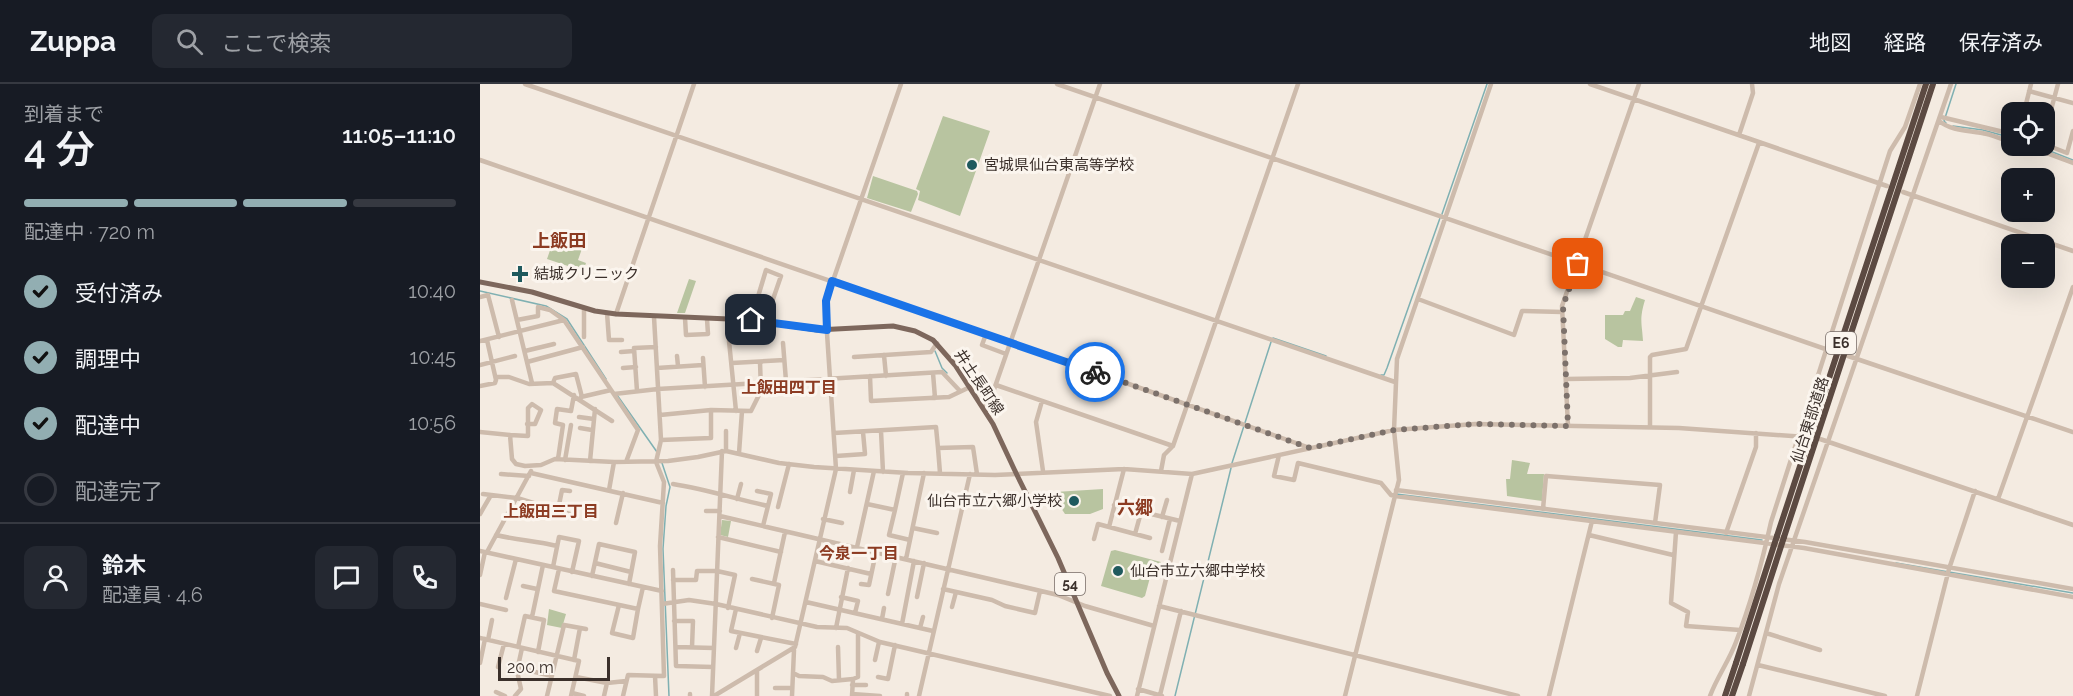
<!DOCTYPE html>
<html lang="ja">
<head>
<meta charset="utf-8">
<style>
  body { margin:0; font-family:Raleway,"Noto Sans JP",sans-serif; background:#242831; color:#f1f3f6; height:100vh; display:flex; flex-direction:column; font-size:22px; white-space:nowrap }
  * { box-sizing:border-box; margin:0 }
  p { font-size:20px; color:#9ea1a6 }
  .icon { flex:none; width:33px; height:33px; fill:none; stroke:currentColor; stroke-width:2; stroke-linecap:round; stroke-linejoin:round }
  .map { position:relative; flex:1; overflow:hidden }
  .drawer { display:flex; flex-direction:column; background:#171b24; width:480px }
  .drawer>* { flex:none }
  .tools { position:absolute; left:1521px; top:18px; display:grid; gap:12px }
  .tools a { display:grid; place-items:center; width:54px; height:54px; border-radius:12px; background:#171b24; box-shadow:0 6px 24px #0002; font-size:30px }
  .scale { position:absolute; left:18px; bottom:15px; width:112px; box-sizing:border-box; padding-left:6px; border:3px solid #3b302b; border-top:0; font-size:16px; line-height:21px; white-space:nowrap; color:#3b302b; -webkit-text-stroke:4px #fbf5ee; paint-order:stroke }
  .pin { position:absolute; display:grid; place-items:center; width:51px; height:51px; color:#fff; margin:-26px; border-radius:12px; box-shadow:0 3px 9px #0006 }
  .courier { position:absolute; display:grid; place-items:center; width:60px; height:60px; margin:-30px; border:4px solid #1a73e8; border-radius:50%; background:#fff; color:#222; box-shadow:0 2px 8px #0007 }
  .overview em { font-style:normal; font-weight:600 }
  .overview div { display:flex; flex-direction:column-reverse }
  .overview { display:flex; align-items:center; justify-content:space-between; height:102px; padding:0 24px }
  h1 { font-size:39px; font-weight:600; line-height:45px }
  .bar { display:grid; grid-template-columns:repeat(4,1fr); gap:9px 6px; align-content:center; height:72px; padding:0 24px }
  .bar i { height:8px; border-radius:4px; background:#363941 }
  .bar .active { background:#92aeb2 }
  .bar p { grid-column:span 4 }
  .line { display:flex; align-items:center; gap:15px; padding:0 24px; border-top:2px solid #363941 }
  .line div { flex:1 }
  .round { display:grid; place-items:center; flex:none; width:63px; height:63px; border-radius:12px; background:#242831 }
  ol { padding:0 24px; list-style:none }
  li { display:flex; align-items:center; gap:18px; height:66px }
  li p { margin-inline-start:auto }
  li .icon { padding:6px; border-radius:50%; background:#92aeb2; color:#111; stroke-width:4 }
  li:last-child { color:#9ea1a6 }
  li i { width:33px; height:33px; border:3px solid #363941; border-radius:50% }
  header { display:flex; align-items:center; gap:36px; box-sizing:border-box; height:84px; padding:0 30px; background:#171b24; border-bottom:2px solid #363941 }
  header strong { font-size:28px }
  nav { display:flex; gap:33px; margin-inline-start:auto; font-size:21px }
  .search { width:420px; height:54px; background:#242831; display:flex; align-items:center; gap:15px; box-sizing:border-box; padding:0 21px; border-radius:12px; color:#9ea1a6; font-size:22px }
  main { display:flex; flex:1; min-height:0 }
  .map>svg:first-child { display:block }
</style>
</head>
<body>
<header>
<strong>Zuppa</strong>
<div class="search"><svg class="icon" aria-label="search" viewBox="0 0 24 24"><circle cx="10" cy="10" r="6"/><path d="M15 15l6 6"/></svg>ここで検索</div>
<nav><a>地図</a><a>経路</a><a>保存済み</a></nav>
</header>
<main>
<section class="drawer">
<div class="overview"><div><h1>4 分</h1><p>到着まで</p></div><em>11:05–11:10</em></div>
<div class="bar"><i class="active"></i><i class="active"></i><i class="active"></i><i></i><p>配達中 · 720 m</p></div>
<ol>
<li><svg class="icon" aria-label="check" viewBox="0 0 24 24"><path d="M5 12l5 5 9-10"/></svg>受付済み<p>10:40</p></li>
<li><svg class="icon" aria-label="check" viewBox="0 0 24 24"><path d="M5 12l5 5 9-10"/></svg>調理中<p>10:45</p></li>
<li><svg class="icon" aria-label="check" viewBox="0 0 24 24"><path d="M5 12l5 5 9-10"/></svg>配達中<p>10:56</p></li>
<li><i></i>配達完了</li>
</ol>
<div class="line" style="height:108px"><a class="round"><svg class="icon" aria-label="person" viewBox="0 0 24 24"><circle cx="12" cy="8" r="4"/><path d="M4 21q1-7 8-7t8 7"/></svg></a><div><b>鈴木</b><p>配達員 · 4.6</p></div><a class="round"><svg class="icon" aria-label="chat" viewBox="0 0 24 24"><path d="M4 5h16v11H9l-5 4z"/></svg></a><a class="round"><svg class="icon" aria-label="phone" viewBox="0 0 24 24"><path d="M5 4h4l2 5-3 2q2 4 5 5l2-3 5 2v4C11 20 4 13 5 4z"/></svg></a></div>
</section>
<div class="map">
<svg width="1593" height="612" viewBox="0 0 1593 612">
  <rect width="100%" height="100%" fill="#f4ebe1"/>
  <path fill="#b8c4a0" d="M463,32l47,15 -30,85 -42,-16 2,-9 -4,-2z
    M393,92l44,15 1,3 -7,18 -44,-14z
    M79,147l25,12 -6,17 8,3 -3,8 -36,-12 9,-26z
    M209,195l7,2 -11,32h-8z
    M1156,213l9,3c-6,20 -3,23 -2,41l-20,-1 -1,7h-4l-13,-8v-24h18l2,-4h5z
    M1032,376l18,3 -3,11h17l-2,27 -35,-5 -1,-17h4z
    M623,405v20l-13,5h-25l-10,-15v-7z
    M242,436l9,1 -3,16 -8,-2z
    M635,466l46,12 -2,10 -7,-2 -7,26 -3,2 -41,-12 10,-35z
    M69,525l17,5 -4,14 -15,-3z"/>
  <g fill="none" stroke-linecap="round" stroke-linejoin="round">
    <path stroke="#7fb0b2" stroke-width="1.5" d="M1466,39l-2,-2 12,-37
      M1473,42l30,4 29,8
      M1557,62l36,14
      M962,130l45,-130
      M0,207l66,15 21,13 39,60
      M793,254l53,18
      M455,267l7,17 5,5
      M901,291h3l3,-7 53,-150
      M137,311l40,57
      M182,379l8,24 -4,19 -3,43 6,147
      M752,379l39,-121
      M916,410l366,46
      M1416,479l177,30
      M695,612l56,-228"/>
    <path stroke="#cdbbac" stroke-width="4.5" d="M45,0l870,298
      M577,0l777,268
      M1110,0l297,102
      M1549,7l44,12
      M1544,28l7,-28
      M1461,33l71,17
      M1459,37c14,11 32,9 48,13 8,2 16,6 25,8
      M1259,51l14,-42 -1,-9
      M1564,52l14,-52
      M1564,60l23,9 6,-22
      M1548,62l45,17
      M0,76l629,217 201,71
      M1423,108l170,59
      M0,213l8,-2 11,42
      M938,215l96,36 8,-24 40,1
      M32,216l20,83
      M127,229l2,27h13
      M136,230l78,-230
      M205,234l1,17 22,-1 -1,-15
      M250,235l-1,22 7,70
      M37,236l21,-4v-9l12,3 14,10 74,110 -12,32
      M271,236l15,-50 15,6 -10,29 -15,-5
      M506,250l-4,11 24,9
      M104,253v-29
      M0,257l84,-21
      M303,259l3,38
      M45,267l29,-7
      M141,268l13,-1
      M404,271l2,21
      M197,272l1,10
      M1368,272l225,76
      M374,273l77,-5 6,-9
      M223,274l2,29
      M47,278l56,-15
      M252,279l52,-3
      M0,281l35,-9
      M143,284l13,-1
      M177,284l46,-3
      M453,289l2,25
      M390,292l1,25 78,-4 21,-10
      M17,293h12l20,7 24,-1 59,38
      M1086,295l64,-1 47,-6
      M73,299l2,-5 21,-4 6,23
      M516,301l177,61 -9,9 -3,16
      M0,302l15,-3 1,-3 -9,-40
      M157,307l-3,-43 22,-1
      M134,310l44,-5 284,-17 18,19
      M101,313l30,-7
      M562,317l-6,21 7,49
      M504,323l6,-6 110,-317
      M180,331l51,-5 40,1 10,-20 -1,-29
      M99,333l15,2
      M1088,342l-6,-120 77,-222
      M1170,343v-70l2,-2 34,-6 73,-206
      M100,344l12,2
      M401,347l2,41
      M0,348l30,3 2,24 4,5 9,2 16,-1 14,-6 59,3 54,-1 30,-4 28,-6 53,12 35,4 94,6 87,2 129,-6 68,5 202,-44 81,-6 204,4 127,9
      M354,349l102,-6 2,21
      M30,351l18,1v-28l4,-4 9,6 -6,14h-8
      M1340,355l253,86
      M181,356l50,-2v-28
      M693,362l125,-362
      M246,367v-20
      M259,369l3,-42
      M799,371l-5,21 20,4 4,-17 83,20 10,12 4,1 409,52 269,49
      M356,372l29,-2 -2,-22
      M78,375l5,-34 -8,-2 2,-14 14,2 3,-16
      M85,376l6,-35
      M110,377l5,-52
      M51,389l132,30
      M460,389l-2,-25 35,-1 4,27
      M21,390l28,2
      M193,400c32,5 63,15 95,22
      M129,406l5,-28
      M916,406l409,52 268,47
      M277,407l14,3 -8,32
      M370,408l4,-22
      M3,410l34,4 56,17
      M257,415l4,-15
      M1518,415l75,-212
      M387,420l28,6 8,-37
      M634,421l66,16
      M298,423l11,-43
      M1063,425l3,-33 114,9 -5,38
      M78,426l4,-20 8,1
      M415,426l-6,25 21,5
      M226,427h14
      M0,430l11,-19
      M240,432l338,79 27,11 69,20
      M682,433l5,-17
      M343,435l19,4
      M136,439l7,-30
      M629,443l15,-58
      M433,444l24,5
      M1196,448l-5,71 17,9 -2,14 54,4
      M1246,449l30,-86v-14
      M655,450l10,-36
      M16,451c20,5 40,6 61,11
      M1109,451l84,20
      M238,453l63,15
      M614,455l4,-15 52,14
      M377,463l17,-76
      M0,467l182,40
      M682,467l8,-32
      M7,468l44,-81
      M426,475l18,-86
      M335,477l56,13
      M115,479l36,9
      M73,483l6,-30 20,4 -7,31
      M79,485l-5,22 84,18 5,-22
      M193,486l3,96 37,1
      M0,491l5,-23
      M112,492l7,-32 36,8 -6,32
      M272,495l27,6 -7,33
      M193,496h23l1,-9h20l18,4 -7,33
      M294,499l11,-51
      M381,500l8,1 7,-33
      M43,502l14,3
      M463,505l49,11 13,6 30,7 5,-22
      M408,510l8,-38
      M361,513l17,4 -3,12
      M437,513l7,-34
      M26,514l10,-39
      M326,518l127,29
      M0,520l26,6
      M182,520l27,-4 27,4 101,23 30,1 33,14 230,54
      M139,521l-7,28 21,5 5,-29
      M679,522l359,90
      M472,523l4,-15
      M256,525l-5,22 65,13
      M52,533l11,-52
      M402,535l2,-11
      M194,537h19l-1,26
      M422,540l12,-63
      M356,544l12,-60
      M440,544l3,-11
      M1286,549l54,17
      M0,554l99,23 -8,35
      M8,556l4,-20
      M38,563l7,-31 19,4 -6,32
      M196,563l38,1
      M358,563l1,33
      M256,564l4,-15
      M277,567l4,-13
      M94,576l6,-32
      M395,576l4,-18
      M0,579l5,-24
      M1278,581l127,31
      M18,583l6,-23
      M38,584l34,8
      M277,588v24
      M313,589l6,3 24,1 9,4 21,-2 -1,17
      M175,592l1,20
      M96,593l31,6 19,-2
      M398,593l10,2 7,-34
      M373,595l5,-2v-43
      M372,601h14
      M295,604h17
      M658,605l24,7
      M16,608l9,4
      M92,609l12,3
      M372,610l28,2
      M680,611l21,-84
      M35,612l6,-7 -4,-18 5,-23
      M67,612l17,-71 22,4
      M124,612l3,-13
      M143,612l5,-21 36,1 -4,-130 4,-64 -8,-20 5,-22 -7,-123
      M210,612v-2
      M232,612l10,-245
      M234,612l81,-49 41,-178 -10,-151 2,-23 73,-211
      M312,612l2,-46
      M427,612v-2
      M439,612l51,-222
      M657,612l55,-222
      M865,612l54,-216 -5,-50 3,-71 94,-275
      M1069,612l43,-175
      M1230,612c7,-19 19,-35 26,-54 15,-39 26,-79 35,-120l119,-371 15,-24 15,-43
      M1269,612l30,-112 172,-500
      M1437,612l32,-127 26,-78"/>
    <path stroke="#7d675c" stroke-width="5" d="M0,198l52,10 63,19 21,3 135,6 66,10 76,-4 22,5 18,9 22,25 38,59 23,49 42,85 49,115 12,23"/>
    <path stroke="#5c4a42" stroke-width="6" d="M1297,452l149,-452
      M1304,453l149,-453
      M1245,612l11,-33
      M1252,612l11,-32"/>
    <path stroke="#5c4a42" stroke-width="6" d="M1256,579l41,-127
      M1263,580l41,-127"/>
  </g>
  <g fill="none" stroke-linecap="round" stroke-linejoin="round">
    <path stroke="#7c716b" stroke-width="6" stroke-dasharray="0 10.8" d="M615,288l215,76 84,-18 81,-6 93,2 -5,-120 15,-42"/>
    <path stroke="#1a73e8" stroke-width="8" d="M271,236l76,10 -1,-29 6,-20 263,91"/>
  </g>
  <g fill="#1f5a5e" stroke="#fbf5ee" stroke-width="2">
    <circle cx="492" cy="81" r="6"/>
    <path d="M37 181h6v6h6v6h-6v6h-6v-6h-6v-6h6z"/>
    <circle cx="594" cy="417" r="6"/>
    <circle cx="638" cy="487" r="6"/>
  </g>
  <g text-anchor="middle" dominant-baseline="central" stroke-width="6" stroke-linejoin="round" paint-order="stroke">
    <g fill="#fbf5ee" stroke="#756b66" stroke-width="1.5">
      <rect x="1346" y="248" width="30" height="22" rx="4.5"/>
      <rect x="575" y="489" width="30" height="22" rx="4.5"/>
    </g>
    <g font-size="14" font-weight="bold" fill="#3b302b">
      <text x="1361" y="259">E6</text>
      <text x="590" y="500">54</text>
    </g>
    <g font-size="15" fill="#3b302b" stroke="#fbf5ee" text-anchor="start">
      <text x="504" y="81">宮城県仙台東高等学校</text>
      <text x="54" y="190">結城クリニック</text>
      <text x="582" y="417" text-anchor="end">仙台市立六郷小学校</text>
      <text x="650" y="487">仙台市立六郷中学校</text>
    </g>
    <g font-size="15" fill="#3b302b" stroke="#fbf5ee">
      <text transform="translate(499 298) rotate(56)">井土長町線</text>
      <text transform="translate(1330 336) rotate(-72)">仙台東部道路</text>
    </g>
    <g font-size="16" font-weight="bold" fill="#8c3b22" stroke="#fbf5ee">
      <text x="309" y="303">上飯田四丁目</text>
      <text x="71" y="427">上飯田三丁目</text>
      <text x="379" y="469">今泉一丁目</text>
    </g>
    <g font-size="18" font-weight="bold" fill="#8c3b22" stroke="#fbf5ee">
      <text x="79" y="156">上飯田</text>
      <text x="655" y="423">六郷</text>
    </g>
  </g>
</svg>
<div class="tools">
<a><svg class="icon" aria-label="locate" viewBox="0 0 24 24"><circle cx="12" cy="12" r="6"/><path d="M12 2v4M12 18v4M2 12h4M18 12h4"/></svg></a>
<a>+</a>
<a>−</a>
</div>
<div class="scale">200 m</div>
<div class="pin" style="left:1098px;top:180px;background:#ea580c"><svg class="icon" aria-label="bag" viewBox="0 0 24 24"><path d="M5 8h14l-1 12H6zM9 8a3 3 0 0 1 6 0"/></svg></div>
<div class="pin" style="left:271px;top:236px;background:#1f2937"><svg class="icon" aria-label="home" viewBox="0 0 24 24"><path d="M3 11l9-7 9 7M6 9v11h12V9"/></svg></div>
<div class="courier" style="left:615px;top:288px"><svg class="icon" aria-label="bike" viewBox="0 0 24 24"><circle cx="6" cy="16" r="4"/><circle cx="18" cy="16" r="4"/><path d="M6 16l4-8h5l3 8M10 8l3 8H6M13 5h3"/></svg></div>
</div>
</main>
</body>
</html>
